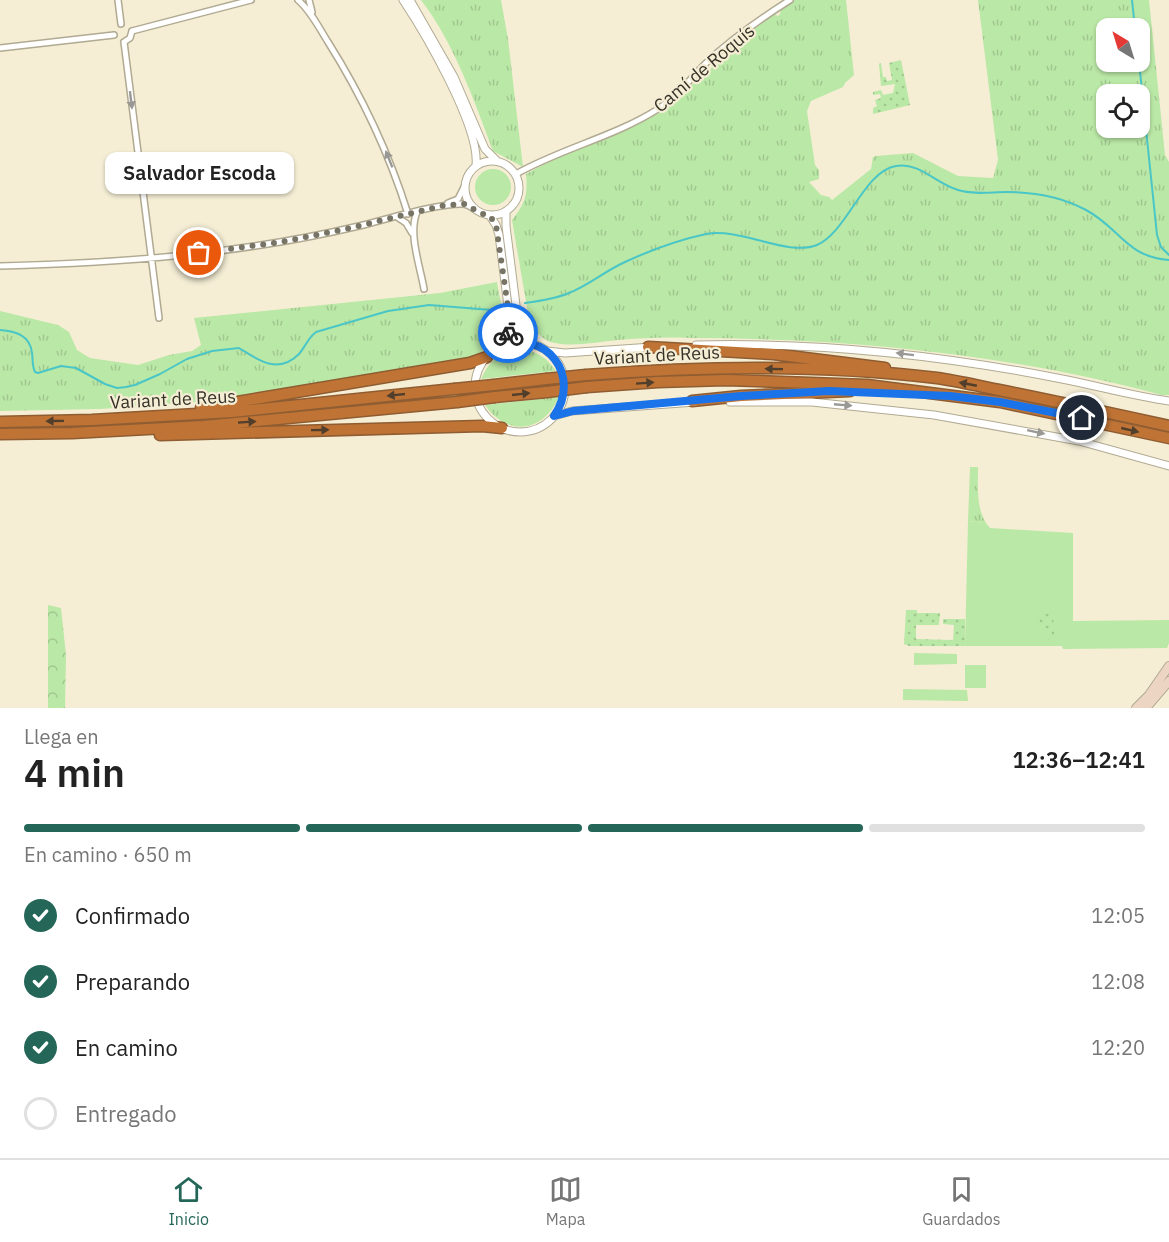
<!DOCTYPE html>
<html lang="es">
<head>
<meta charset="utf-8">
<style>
  body { margin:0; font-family:"IBM Plex Sans",sans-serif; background:#f2f2f2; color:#222; height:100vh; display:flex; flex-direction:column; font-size:22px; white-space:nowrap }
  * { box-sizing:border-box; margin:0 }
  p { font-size:20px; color:#767676 }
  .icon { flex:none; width:33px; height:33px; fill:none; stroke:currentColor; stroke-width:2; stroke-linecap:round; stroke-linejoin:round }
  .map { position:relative; height:708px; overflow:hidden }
  .panel { display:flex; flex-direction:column; background:#fff; flex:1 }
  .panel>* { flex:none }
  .needle { width:39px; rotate:322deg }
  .fabs { position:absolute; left:1096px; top:18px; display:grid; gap:12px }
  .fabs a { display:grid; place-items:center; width:54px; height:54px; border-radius:12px; background:#fff; box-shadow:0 2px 4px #0004; font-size:30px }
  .pin { position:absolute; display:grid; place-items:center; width:51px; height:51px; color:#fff; margin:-26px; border:3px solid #fff; border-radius:50%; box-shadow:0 2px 6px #0007 }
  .courier { position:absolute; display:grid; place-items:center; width:60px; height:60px; margin:-30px; border:4px solid #1a73e8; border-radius:50%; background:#fff; color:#222; box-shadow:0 2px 8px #0007 }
  .bubble { position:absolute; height:42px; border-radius:12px; background:#fff; box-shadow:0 2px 4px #0004; font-size:20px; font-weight:600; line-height:42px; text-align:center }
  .headline em { font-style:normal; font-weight:600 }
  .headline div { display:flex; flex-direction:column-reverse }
  .headline { display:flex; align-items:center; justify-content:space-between; height:102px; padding:0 24px }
  h1 { font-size:39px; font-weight:600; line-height:45px }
  .bar { display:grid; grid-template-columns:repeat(4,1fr); gap:9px 6px; align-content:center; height:72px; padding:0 24px }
  .bar i { height:8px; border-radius:4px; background:#e0e0e0 }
  .bar .current { background:#246758 }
  .bar p { grid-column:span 4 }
  ol { padding:0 24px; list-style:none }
  li { display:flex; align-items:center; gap:18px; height:66px }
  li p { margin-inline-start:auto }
  li .icon { padding:6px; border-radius:50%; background:#246758; color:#fff; stroke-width:4 }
  li:last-child { color:#767676 }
  li i { width:33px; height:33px; border:3px solid #e0e0e0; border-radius:50% }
  .tab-bar { display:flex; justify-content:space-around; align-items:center; height:84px; border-top:2px solid #e0e0e0; background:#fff; font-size:16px; color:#767676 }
  .tab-bar a { display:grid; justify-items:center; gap:3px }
  .tab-bar .current { color:#246758 }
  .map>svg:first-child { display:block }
</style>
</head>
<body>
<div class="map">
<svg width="1169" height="708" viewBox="0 0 1169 708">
  <defs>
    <pattern id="grass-tufts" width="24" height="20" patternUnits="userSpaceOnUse" patternTransform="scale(1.5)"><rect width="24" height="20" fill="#bae8a6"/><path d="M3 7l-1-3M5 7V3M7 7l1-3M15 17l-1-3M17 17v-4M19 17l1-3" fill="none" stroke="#a0c78f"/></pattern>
    <pattern id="forest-crowns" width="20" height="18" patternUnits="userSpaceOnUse" patternTransform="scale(1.5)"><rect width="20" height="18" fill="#bae8a6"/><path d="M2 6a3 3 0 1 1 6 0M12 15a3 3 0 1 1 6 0" fill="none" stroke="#a0c78f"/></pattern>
    <pattern id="garden-dots" width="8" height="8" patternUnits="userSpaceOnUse" patternTransform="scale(1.5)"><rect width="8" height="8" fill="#bae8a6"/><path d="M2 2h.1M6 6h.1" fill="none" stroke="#a0c78f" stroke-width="1.8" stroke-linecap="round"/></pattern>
  </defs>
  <rect width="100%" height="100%" fill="#f5eed5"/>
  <path fill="url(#grass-tufts)" fill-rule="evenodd" d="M421,0h80l7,39 15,128 -30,-16c-19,-51 -39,-108 -72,-151z
    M794,0h52l8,75 -9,8 -2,4 -32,14 -4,10 8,54 4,5v9l-10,3 12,13 8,2 3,3 39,-31 2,-12 3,-1 37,-3 45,23 35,2 5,-18 -20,-160h171l16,155 4,7v233h-7c-154,-41 -313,-57 -472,-57 -24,-1 -48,0 -72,2 -21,2 -43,7 -63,3 -11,-1 -18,-11 -25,-18l-18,-105c13,-17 16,-24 14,-46l33,-18 69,-28 33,-16 63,-55v-6l50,-37 4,2 2,-2 1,-5zM1107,28h33v34h-33zM1107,94h33v34h-33z
    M497,282c2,16 12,43 1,57 -4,5 -8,5 -12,8 -6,7 -11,9 -20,12l-259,42 -107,8 -100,2v-100l58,14 11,7 8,18 13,8 48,7 31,-10 23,-4 9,-6 -7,-27 246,-25z
    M523,349c15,3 24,9 33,22l-75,8c9,-20 20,-28 42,-30z
    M559,397c-16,36 -52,40 -74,8z
    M970,467h8c0,18 -2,40 8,56l-18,-2z"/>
  <path fill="url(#forest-crowns)" d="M48,605l13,3 5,47 -1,53h-17z"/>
  <path fill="#bae8a6" d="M475 187a18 18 0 1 1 36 0a18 18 0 1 1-36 0Z
    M968,521l18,2 4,5 83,5v88l96,-1v23l-2,5 -104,1 -1,-3h-97z
    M914,653l43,1v10l-43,1z
    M965,665h21v23h-21z
    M903,689l64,1 1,11 -65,-1z"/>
  <path fill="url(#garden-dots)" d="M901,60l9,45 -37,9v-6l4,-2 -2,-6 6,-2 -1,-4 -7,1v-3l8,-2 2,5 10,-2 2,-9 -14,2 -2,-22 2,-1 2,14h3l1,4 5,-1 -3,-17z
    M906,610h11v3h23l-1,12h-23v14l37,1 1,-15 -11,-1v-5h22v27h-56l-5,-2z
    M1051,613l2,4 2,24 -4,2 -17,-24 5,-5z"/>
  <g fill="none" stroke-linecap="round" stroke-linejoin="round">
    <path stroke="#4ac6c7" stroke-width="2" d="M1132,0l3,28
      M1139,62l18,173 4,12 8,8
      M525,303c15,-2 30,-4 44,-10 20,-8 36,-22 56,-31 26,-12 53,-22 81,-28 34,-7 81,23 111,11 30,-13 47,-74 79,-79 24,-4 40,18 62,24 16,5 33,2 49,2 27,0 55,5 79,18 34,18 40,47 83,50
      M0,330c15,1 30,5 32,23 1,7 0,13 3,19l3,1 23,-7 15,2 29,16 12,4 9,-1 9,-2 25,-11 27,-15 25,-8 27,-3c19,12 39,27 60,6 6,-7 9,-16 17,-22l72,-21 41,-6 63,5"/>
    <g stroke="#b1aa92" stroke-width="8">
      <path id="minor" d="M118,0l3,24
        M298,0c13,11 21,28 30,42 34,54 61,111 80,172
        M309,0l3,12
        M132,31l119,-31
        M124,42l35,276
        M124,42l6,-4 2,-7
        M0,48l114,-13
        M516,174c46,-26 98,-37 142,-65 19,-12 32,-30 47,-45 25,-24 55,-45 85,-64
        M448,203l10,-4 7,-14
        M417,212c-9,21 3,54 7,77
        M397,217l9,6 6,10
        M0,266c121,-3 241,-12 359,-40 29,-7 75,-22 103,-22 5,0 8,2 12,5"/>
    </g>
    <g stroke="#b1aa92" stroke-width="9">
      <path id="tertiary" d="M403,0c22,33 77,127 73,165
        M410,0l44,77 31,72 12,12
        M465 188a27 27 0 1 1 54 0a27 27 0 1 1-54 0Z
        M506,211v15l11,87 6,16 12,16
        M490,216l6,9 3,10 10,79 -1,20 -7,13
        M475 387a45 45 0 1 1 90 0a45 45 0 1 1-90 0Z
        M696,345c123,-3 246,10 366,34 36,7 71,17 107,22
        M547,351l18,2 87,-6
        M730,402h82l122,13 145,26 90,25
        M554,416l18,-5 123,-9"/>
    </g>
    <g stroke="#b1aa92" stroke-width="10">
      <path id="secondary" d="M1136,708l13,-13 20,-29
        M1146,708l23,-27"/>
    </g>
    <g stroke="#8f5d31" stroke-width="13">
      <path id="motorway" d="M648,347l125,7 112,14
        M586,375c115,-9 236,-11 351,3 22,3 45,9 67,13 55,11 110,23 165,35
        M494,385l52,-6
        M587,387l71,-5 68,-2 141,5 133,17 169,36
        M495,397l52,-5
        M692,401l49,-5 109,-5
        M201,408l269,-45 17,-6
        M0,422l92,-2 140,-8 222,-23
        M0,434l72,-1 132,-7 253,-24
        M160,435l322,-9 20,2"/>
    </g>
    <use href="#minor" stroke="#fff" stroke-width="5"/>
    <use href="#tertiary" stroke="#fff" stroke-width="7"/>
    <use href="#secondary" stroke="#ecd5c3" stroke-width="8"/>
    <use href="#motorway" stroke="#bf7436" stroke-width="10"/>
    <g stroke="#8f5d31" stroke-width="13" stroke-linecap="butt">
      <path id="motorway-bridge" d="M546,379l40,-4
        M454,389l40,-4
        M547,392l40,-5
        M457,402l38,-5"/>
    </g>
    <use href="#motorway-bridge" stroke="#bf7436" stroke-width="10"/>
  </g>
  <defs><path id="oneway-solid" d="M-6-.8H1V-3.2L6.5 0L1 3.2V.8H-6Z" transform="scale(1.5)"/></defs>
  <g fill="#9a9894">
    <use href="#oneway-solid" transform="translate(131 100) rotate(83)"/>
    <use href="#oneway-solid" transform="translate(389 159) rotate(-112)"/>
    <use href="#oneway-solid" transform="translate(905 354) rotate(-173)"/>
    <use href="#oneway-solid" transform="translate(843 405) rotate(5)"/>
    <use href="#oneway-solid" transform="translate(1036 432) rotate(12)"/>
  </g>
  <g fill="#513f2b">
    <use href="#oneway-solid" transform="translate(774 369) rotate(-179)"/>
    <use href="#oneway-solid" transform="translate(645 383) rotate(-4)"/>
    <use href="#oneway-solid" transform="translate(968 384) rotate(-169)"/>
    <use href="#oneway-solid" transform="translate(521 394) rotate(-6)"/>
    <use href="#oneway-solid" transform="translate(396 395) rotate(174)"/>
    <use href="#oneway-solid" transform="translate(55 421) rotate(179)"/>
    <use href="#oneway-solid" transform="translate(247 422) rotate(-4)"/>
    <use href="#oneway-solid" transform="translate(320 430) rotate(-1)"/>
    <use href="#oneway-solid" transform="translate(1130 430) rotate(13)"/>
  </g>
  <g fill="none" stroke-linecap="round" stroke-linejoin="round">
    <path stroke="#787465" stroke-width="6" stroke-dasharray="0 10.8" d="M199,253l82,-11 65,-13 95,-23 19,-2h5l15,9 10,3 6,9 13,89 -1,19"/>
    <path stroke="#1a73e8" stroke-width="8" d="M508,333l-7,14c45,-19 81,29 53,69l19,-5 168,-15 88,-5 121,5 50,6 82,16"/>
  </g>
  <g text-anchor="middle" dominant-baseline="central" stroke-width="4.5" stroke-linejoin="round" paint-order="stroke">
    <g font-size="18" fill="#353228" stroke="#f5eed5">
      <text transform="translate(704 68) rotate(-40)">Camí de Roquís</text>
      <text transform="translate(657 355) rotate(-3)">Variant de Reus</text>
      <text transform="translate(173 399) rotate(-3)">Variant de Reus</text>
    </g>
  </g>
</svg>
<div class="fabs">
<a><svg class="needle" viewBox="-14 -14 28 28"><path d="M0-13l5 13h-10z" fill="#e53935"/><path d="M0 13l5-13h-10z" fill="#767676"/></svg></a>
<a><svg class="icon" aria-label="locate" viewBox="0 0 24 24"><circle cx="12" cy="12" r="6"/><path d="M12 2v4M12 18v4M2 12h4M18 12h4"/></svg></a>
</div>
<div class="pin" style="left:199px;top:253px;background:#ea580c"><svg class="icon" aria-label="bag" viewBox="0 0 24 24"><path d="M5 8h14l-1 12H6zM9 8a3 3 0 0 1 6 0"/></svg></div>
<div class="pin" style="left:1082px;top:418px;background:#1f2937"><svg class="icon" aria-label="home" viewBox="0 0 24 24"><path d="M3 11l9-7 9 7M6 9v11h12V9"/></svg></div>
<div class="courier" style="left:508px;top:333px"><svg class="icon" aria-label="bike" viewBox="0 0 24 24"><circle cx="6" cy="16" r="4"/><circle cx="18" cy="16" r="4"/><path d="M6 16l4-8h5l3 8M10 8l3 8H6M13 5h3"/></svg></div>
<div class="bubble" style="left:105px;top:152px;width:189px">Salvador Escoda</div>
</div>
<section class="panel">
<div class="headline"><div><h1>4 min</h1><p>Llega en</p></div><em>12:36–12:41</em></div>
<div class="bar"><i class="current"></i><i class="current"></i><i class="current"></i><i></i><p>En camino · 650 m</p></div>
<ol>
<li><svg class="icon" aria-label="check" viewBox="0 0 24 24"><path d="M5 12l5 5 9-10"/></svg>Confirmado<p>12:05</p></li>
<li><svg class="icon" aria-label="check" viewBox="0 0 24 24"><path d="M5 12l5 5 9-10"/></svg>Preparando<p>12:08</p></li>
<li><svg class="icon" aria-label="check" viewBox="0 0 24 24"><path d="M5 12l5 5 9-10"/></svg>En camino<p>12:20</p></li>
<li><i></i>Entregado</li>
</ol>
</section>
<nav class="tab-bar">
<a class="current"><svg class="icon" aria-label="home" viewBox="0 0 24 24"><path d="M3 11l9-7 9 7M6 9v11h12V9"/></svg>Inicio</a>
<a><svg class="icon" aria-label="map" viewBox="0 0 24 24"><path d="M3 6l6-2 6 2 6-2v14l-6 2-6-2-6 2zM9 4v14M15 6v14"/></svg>Mapa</a>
<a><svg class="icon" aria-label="saved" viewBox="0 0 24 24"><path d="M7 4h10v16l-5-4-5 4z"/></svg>Guardados</a>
</nav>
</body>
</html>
